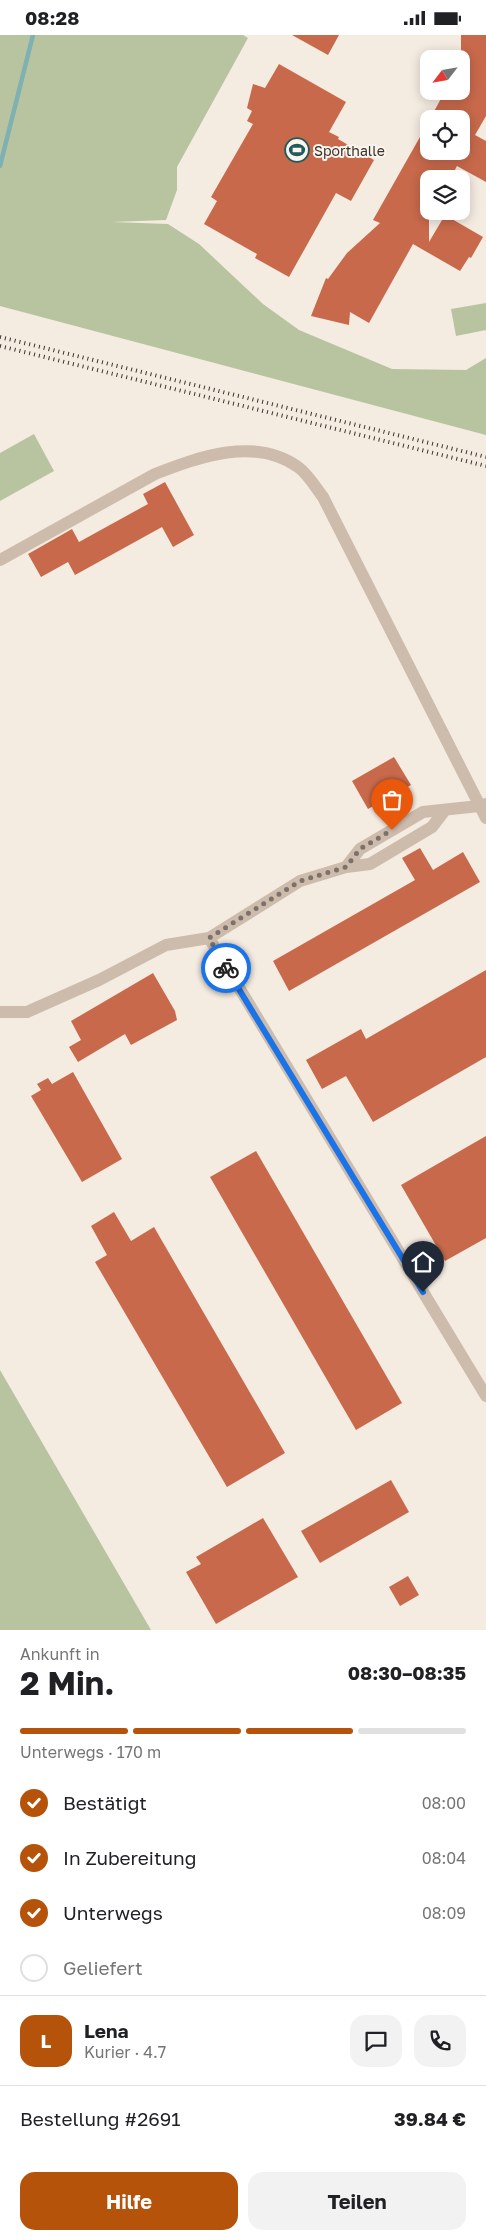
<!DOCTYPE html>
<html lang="de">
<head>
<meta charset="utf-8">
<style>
  body { margin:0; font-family:"Golos Text",sans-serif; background:#f2f2f2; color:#202124; height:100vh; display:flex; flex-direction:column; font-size:19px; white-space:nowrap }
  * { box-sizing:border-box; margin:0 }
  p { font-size:16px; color:#757577 }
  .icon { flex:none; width:28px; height:28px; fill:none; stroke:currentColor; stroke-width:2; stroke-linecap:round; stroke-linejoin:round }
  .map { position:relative; height:1595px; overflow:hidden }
  .side { display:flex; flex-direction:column; background:#fff; flex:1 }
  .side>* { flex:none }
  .needle { width:32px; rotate:239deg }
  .controls { position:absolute; left:420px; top:15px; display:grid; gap:10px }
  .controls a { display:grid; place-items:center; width:50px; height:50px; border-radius:10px; background:#fff; box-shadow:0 2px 12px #0003; font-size:25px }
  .pin { position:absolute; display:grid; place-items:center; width:42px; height:42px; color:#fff; margin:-51px -21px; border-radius:50% 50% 50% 0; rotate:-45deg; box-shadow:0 0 5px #0007 }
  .pin .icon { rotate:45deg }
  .courier { position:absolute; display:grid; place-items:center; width:50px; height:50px; margin:-25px; border:4px solid #1a73e8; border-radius:50%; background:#fff; color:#222; box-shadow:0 1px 6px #0007 }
  .summary em { font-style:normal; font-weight:700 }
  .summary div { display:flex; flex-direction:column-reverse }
  .summary { display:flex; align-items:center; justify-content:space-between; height:85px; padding:0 20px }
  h1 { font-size:32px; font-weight:700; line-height:38px }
  .bar { display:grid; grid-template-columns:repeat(4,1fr); gap:8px 5px; align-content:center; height:60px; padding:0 20px }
  .bar i { height:6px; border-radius:4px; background:#e0e0e0 }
  .bar .active { background:#b45309 }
  .bar p { grid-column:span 4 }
  .line { display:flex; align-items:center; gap:12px; padding:0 20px; border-top:1px solid #e0e0e0 }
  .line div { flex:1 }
  .round { display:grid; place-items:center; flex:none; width:52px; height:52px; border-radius:15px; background:#f2f2f2 }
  ol { padding:0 20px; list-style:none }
  li { display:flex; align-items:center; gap:15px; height:55px }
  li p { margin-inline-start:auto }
  li .icon { padding:5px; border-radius:50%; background:#b45309; color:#fff; stroke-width:4 }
  li:last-child { color:#757577 }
  li i { width:28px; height:28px; border:2px solid #e0e0e0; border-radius:50% }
  .action { display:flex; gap:10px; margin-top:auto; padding:10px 20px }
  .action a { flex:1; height:58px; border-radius:15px; background:#b45309; color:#fff; font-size:20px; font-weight:700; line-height:58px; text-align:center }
  .action a+a { background:#f2f2f2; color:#202124 }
  .status { display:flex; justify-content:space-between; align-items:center; height:35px; padding:0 25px; background:#fff; direction:ltr }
  .status svg { height:14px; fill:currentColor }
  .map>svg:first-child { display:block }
</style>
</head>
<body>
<div class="status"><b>08:28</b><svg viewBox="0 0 49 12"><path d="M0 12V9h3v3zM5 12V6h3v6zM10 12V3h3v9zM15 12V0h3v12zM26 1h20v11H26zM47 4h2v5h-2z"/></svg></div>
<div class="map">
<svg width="486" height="1595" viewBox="0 0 486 1595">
  <rect width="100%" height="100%" fill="#f4ebe1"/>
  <path fill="#b8c4a0" d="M0,0h243l5,3 -71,129v23l-11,30 -54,2 56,2 31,20 64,60 36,26 93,39 74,1 20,-12v77l-486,-129z
    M486,268v27l-30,6 -5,-27z
    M34,399l20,37 -54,30v-48z
    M0,1335l151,260h-151z"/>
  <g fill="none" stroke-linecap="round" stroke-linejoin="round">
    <path stroke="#7fb0b2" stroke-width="4.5" d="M0,131l33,-131"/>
  </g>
  <path fill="#c8694b" d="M292,0h47l-11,20z
    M461,0h25v81l-11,19 11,6v41l-29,-16 -7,13h-21v63l16,-27 38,22 -12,21 -2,-1 -9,14 -47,-27 -44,79 -19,-11 -1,13 -38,-9 15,-38 2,1 19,-26 33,-30 -7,-3 56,-99v30h32v-32h-31l15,-28h16z
    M279,29l67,38 -17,30 10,5 -1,2 36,21 -23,41 -15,-8 -47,84 -34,-19 2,-4 -53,-30 13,-23 -6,-4 42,-73 -6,-3 5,-10 -5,-3 6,-24 12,4z
    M165,447l29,53 -21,12 -11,-20 -87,48 -7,-13 -27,15 -13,-23 44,-25 7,13 69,-38 -5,-10z
    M394,722l17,28 -43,24 -16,-28z
    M420,813l13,22 30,-18 17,30 -191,109 -16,-30 142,-81 -13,-22z
    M486,935v87l-113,65 -27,-46 -24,13 -16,-29 55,-31 5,10z
    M153,938l22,38 2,9 -46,25 -6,-11 -47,28 -9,-15 12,-7 -10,-19z
    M73,1037l49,87 -40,23 -51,-86 10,-6 -4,-6 11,-6 4,6z
    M486,1101v102l-41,23 -44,-76z
    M256,1116l146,252 -46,27 -146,-253z
    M114,1177l17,29 23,-14 131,226 -58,34 -132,-225 12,-7 -16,-29z
    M391,1445l18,32 -89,51 -19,-32z
    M263,1483l35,59 -82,47 -30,-52 15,-8 -5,-7z
    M408,1541l11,19 -19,11 -11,-19z"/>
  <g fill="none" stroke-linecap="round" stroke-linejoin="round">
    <path stroke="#cdbbac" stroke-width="12" d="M0,525l155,-86c44,-17 100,-38 143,-7 10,7 18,21 25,30l163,321
      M346,832l24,-3 62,-37 13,-17
      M209,903l91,-57 46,-14 14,-18 63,-37 56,-6 7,-2
      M0,977h27l72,-32 67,-35 43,-7 277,458"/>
    <path stroke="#3b302b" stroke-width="4" stroke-dasharray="1 4" stroke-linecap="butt" d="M0,302l486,120
      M0,311l486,120"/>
  </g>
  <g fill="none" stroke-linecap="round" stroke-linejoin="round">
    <path stroke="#7c716b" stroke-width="5" stroke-dasharray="0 9" d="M226,933l-17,-30 91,-57 46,-14 14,-18 32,-19"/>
    <path stroke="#1a73e8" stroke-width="6" d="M226,933l197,324"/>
  </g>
  <defs>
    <g id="stadium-ring" transform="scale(1.25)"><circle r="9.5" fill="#fbf5ee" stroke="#1f5a5e" stroke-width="1.5"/><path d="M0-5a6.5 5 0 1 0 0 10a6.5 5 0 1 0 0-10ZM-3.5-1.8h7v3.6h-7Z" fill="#1f5a5e"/></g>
  </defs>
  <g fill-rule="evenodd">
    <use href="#stadium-ring" x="297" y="115"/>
  </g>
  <g text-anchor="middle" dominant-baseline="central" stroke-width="4" stroke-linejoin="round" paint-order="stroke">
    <g font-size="14" fill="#3b302b" stroke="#fbf5ee" text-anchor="start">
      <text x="314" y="115">Sporthalle</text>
    </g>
  </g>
</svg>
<div class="controls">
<a><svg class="needle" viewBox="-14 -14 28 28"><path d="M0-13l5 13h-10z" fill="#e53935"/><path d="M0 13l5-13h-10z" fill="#757577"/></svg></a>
<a><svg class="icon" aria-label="locate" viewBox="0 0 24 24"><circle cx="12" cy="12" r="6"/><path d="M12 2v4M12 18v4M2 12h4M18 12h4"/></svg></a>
<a><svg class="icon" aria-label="layers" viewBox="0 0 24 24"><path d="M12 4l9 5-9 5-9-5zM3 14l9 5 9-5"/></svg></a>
</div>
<div class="pin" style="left:392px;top:795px;background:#ea580c"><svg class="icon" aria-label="bag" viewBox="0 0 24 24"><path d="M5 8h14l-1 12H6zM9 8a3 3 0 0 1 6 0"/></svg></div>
<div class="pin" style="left:423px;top:1257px;background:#1f2937"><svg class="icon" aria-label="home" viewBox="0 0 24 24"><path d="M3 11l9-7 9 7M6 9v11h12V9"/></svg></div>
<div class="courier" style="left:226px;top:933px"><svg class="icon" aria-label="bike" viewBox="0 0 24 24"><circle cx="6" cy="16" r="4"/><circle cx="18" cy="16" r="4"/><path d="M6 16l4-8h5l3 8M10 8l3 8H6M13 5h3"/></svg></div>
</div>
<section class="side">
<div class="summary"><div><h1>2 Min.</h1><p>Ankunft in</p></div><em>08:30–08:35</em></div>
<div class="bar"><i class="active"></i><i class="active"></i><i class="active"></i><i></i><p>Unterwegs · 170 m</p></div>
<ol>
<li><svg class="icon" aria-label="check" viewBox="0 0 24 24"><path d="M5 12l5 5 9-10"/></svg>Bestätigt<p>08:00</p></li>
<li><svg class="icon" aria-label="check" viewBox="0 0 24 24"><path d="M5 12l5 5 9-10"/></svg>In Zubereitung<p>08:04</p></li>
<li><svg class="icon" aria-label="check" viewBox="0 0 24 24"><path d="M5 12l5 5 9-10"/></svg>Unterwegs<p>08:09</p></li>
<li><i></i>Geliefert</li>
</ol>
<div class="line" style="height:90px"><b class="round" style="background:#b45309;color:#fff">L</b><div><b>Lena</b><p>Kurier · 4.7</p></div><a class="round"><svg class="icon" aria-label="chat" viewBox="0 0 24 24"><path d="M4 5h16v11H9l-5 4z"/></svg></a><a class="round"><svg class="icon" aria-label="phone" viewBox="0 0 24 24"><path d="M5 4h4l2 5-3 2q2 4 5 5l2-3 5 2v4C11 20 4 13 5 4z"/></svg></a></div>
<div class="line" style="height:65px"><div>Bestellung #2691</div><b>39.84 €</b></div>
<div class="action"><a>Hilfe</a><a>Teilen</a></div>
</section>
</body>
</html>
